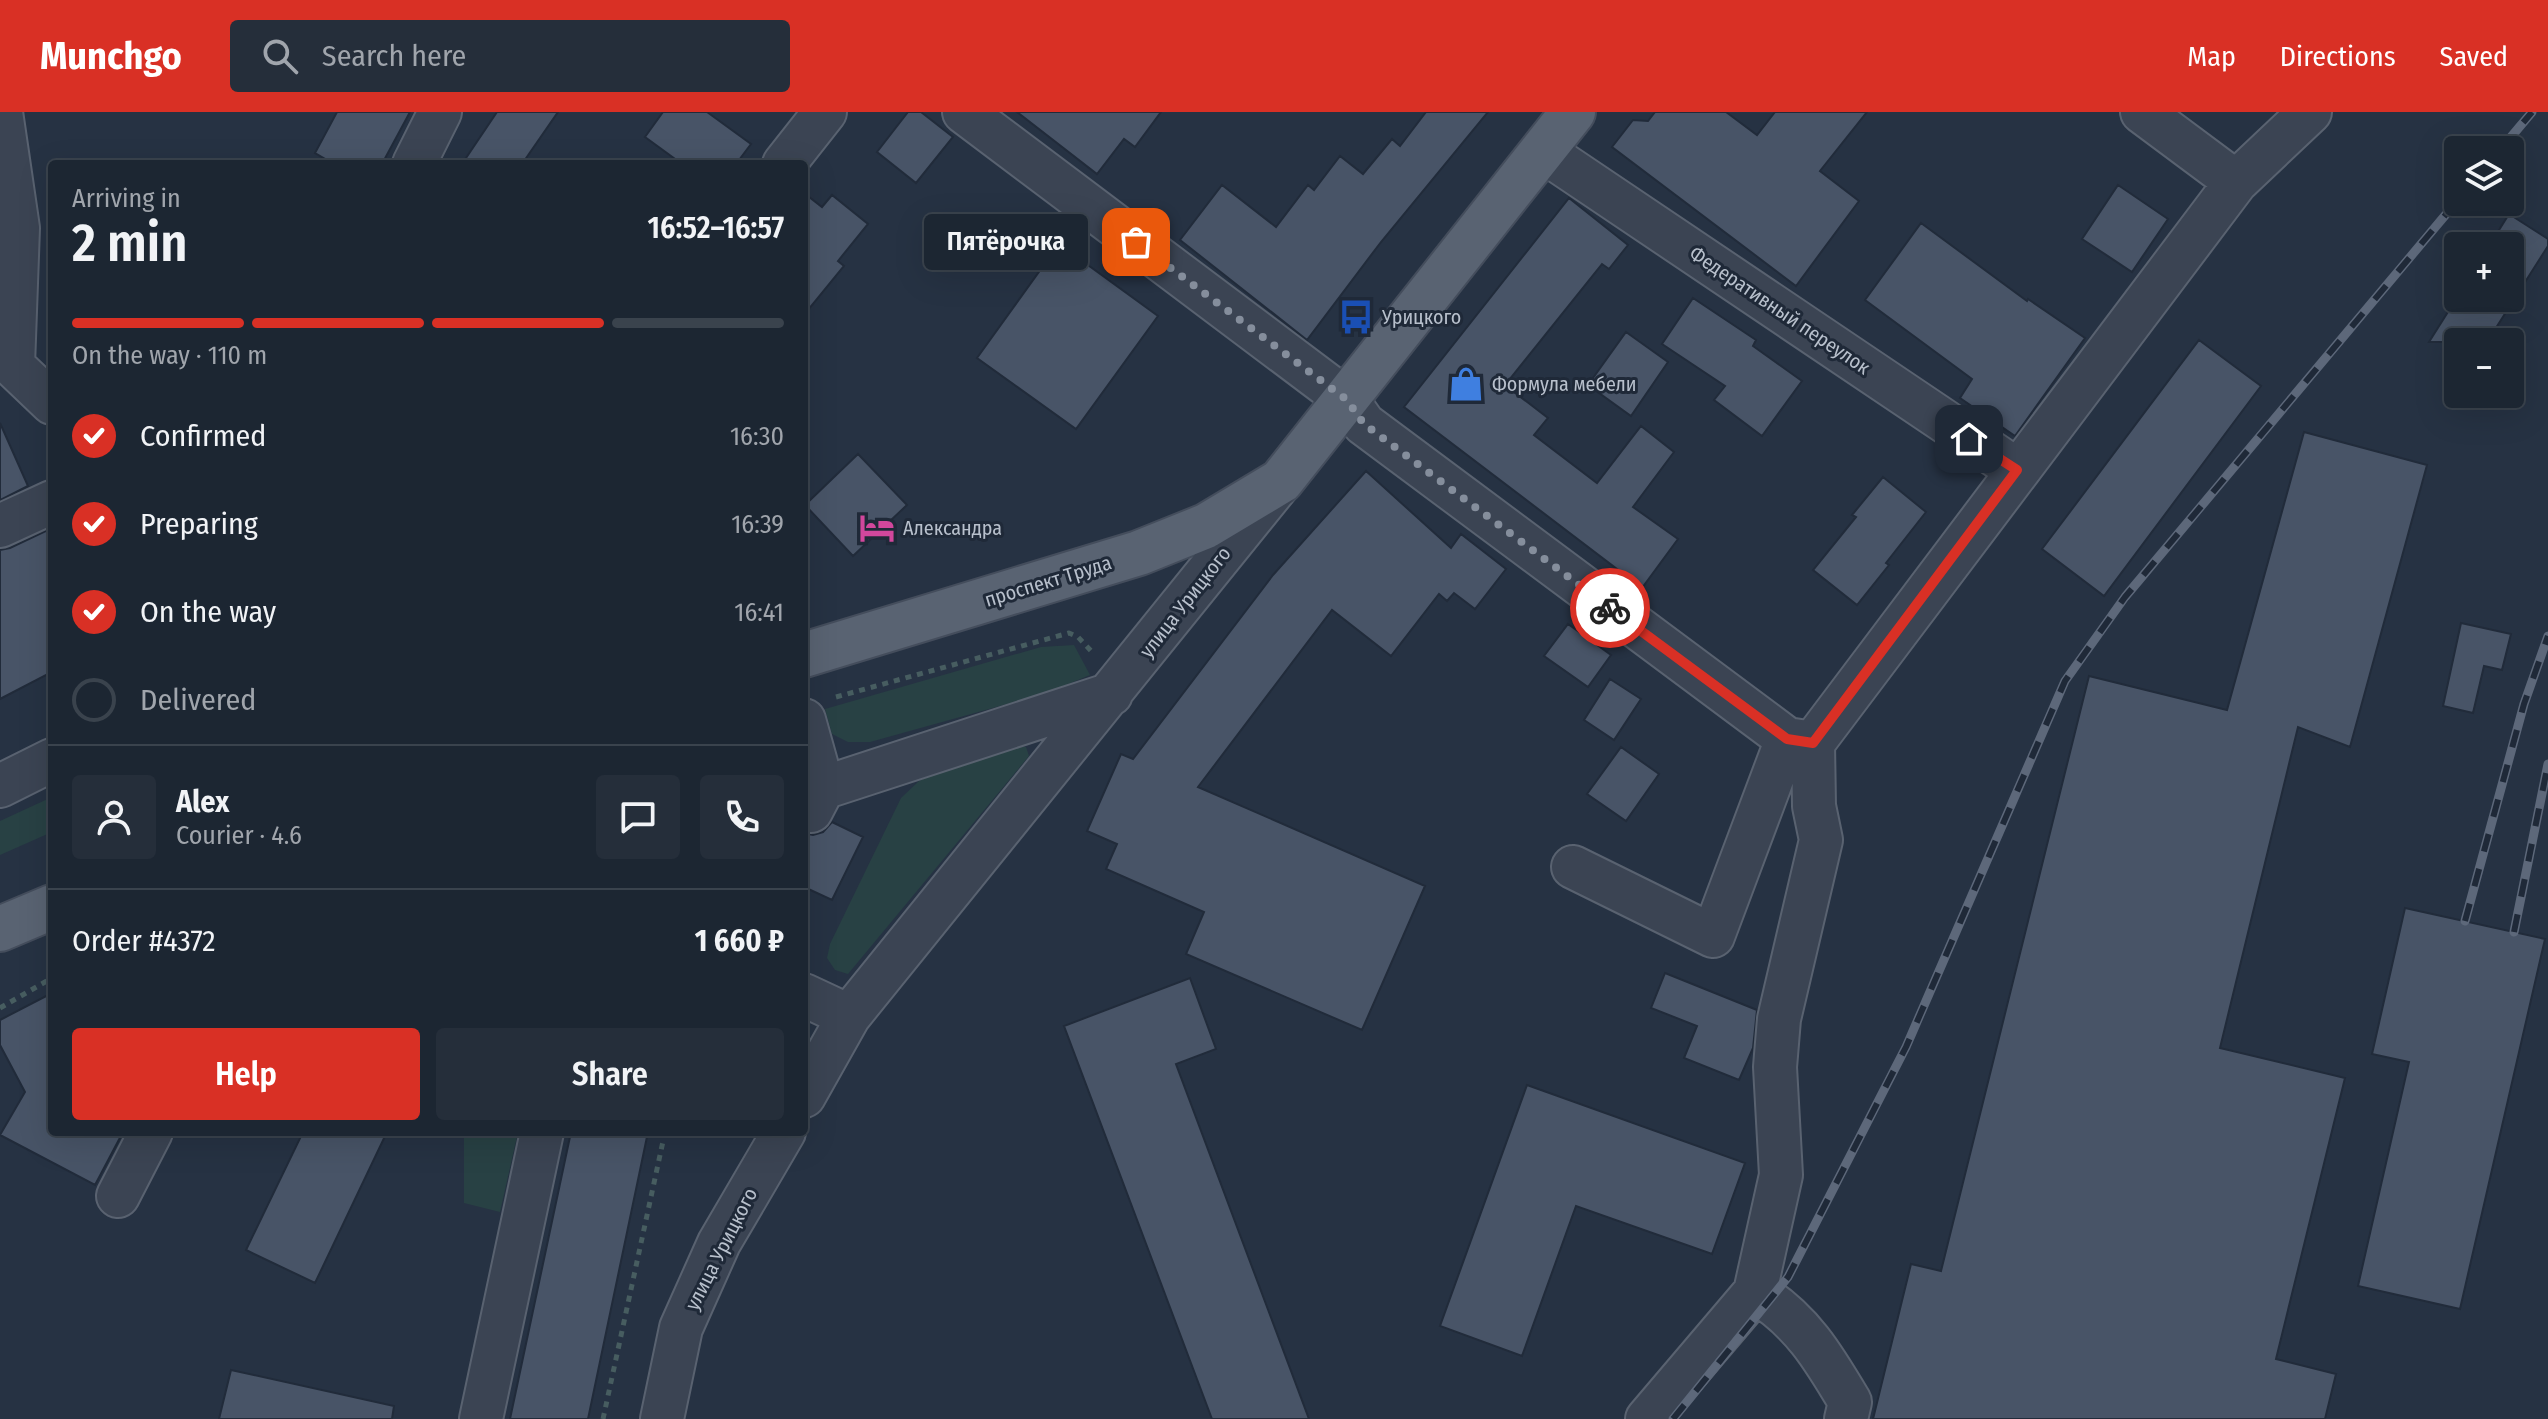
<!DOCTYPE html>
<html lang="en">
<head>
<meta charset="utf-8">
<style>
  body { margin:0; font-family:"Fira Sans Condensed",sans-serif; background:#252e3a; color:#f1f3f6; height:100vh; display:flex; flex-direction:column; font-size:30px; white-space:nowrap }
  * { box-sizing:border-box; margin:0 }
  p { font-size:26px; color:#a0a5ac }
  .icon { flex:none; width:44px; height:44px; fill:none; stroke:currentColor; stroke-width:2; stroke-linecap:round; stroke-linejoin:round }
  .map { position:relative; flex:1; overflow:hidden }
  .sheet { position:absolute; left:48px; top:48px; width:760px; height:976px; display:flex; flex-direction:column; background:#1c2632; border-radius:8px; box-shadow:0 8px 32px #0002,0 0 0 2px #3a434d }
  .sheet>* { flex:none }
  .fabs { position:absolute; left:2444px; top:24px; display:grid; gap:16px }
  .fabs a { display:grid; place-items:center; width:80px; height:80px; border-radius:8px; background:#1c2632; box-shadow:0 8px 32px #0002,0 0 0 2px #3a434d; font-size:40px }
  .pin { position:absolute; display:grid; place-items:center; width:68px; height:68px; color:#fff; margin:-34px; border-radius:16px; box-shadow:0 4px 12px #0006 }
  .courier { position:absolute; display:grid; place-items:center; width:80px; height:80px; margin:-40px; border:6px solid #d93025; border-radius:50%; background:#fff; color:#222; box-shadow:0 2px 10px #0007 }
  .bubble { position:absolute; height:56px; border-radius:8px; background:#1c2632; box-shadow:0 8px 32px #0002,0 0 0 2px #3a434d; font-size:26px; font-weight:600; line-height:56px; text-align:center }
  .head em { font-style:normal; font-weight:600 }
  .head div { display:flex; flex-direction:column-reverse }
  .head { display:flex; align-items:center; justify-content:space-between; height:136px; padding:0 24px }
  h1 { font-size:52px; font-weight:600; line-height:60px }
  .bar { display:grid; grid-template-columns:repeat(4,1fr); gap:12px 8px; align-content:center; height:96px; padding:0 24px }
  .bar i { height:10px; border-radius:6px; background:#3a434d }
  .bar .on { background:#d93025 }
  .bar p { grid-column:span 4 }
  .line { display:flex; align-items:center; gap:20px; padding:0 24px; border-top:2px solid #3a434d }
  .line div { flex:1 }
  .round { display:grid; place-items:center; flex:none; width:84px; height:84px; border-radius:8px; background:#252e3a }
  ol { padding:0 24px; list-style:none }
  li { display:flex; align-items:center; gap:24px; height:88px }
  li p { margin-inline-start:auto }
  li .icon { padding:8px; border-radius:50%; background:#d93025; color:#fff; stroke-width:4 }
  li:last-child { color:#a0a5ac }
  li i { width:44px; height:44px; border:4px solid #3a434d; border-radius:50% }
  .button { display:flex; gap:16px; margin-top:auto; padding:16px 24px }
  .button a { flex:1; height:92px; border-radius:8px; background:#d93025; color:#fff; font-size:32px; font-weight:600; line-height:92px; text-align:center }
  .button a+a { background:#252e3a; color:#f1f3f6 }
  header { display:flex; align-items:center; gap:48px; box-sizing:border-box; height:112px; padding:0 40px; background:#d93025; color:#fff }
  header strong { font-size:38px }
  nav { display:flex; gap:44px; margin-inline-start:auto; font-size:28px }
  .search { width:560px; height:72px; background:#252e3a; display:flex; align-items:center; gap:20px; box-sizing:border-box; padding:0 28px; border-radius:8px; color:#a0a5ac; font-size:30px }
  .map>svg:first-child { display:block }
</style>
</head>
<body>
<header>
<strong>Munchgo</strong>
<div class="search"><svg class="icon" aria-label="search" viewBox="0 0 24 24"><circle cx="10" cy="10" r="6"/><path d="M15 15l6 6"/></svg>Search here</div>
<nav><a>Map</a><a>Directions</a><a>Saved</a></nav>
</header>
<div class="map">
<svg width="2548" height="1307" viewBox="0 0 2548 1307">
  <rect width="100%" height="100%" fill="#263243"/>
  <path fill="#284144" d="M1074,533l16,30 -43,18 -177,49h-22l-16,-8 -7,-25 216,-62z
    M1014,635h12l3,9 -181,218 -13,-4 -8,-12 3,-14 71,-146 18,-17 18,-9z
    M52,685v35l-52,23v-34z
    M464,1020h54l-18,80 -36,-9z"/>
  <path fill="#485467" stroke="#212b3a" stroke-width="2" d="M337,0h73l-28,52h-48l-19,-11z
    M497,0h61l-36,52h-60z
    M663,0h44l44,32 -15,20h-54l-37,-27z
    M908,0h13l32,25 -37,46 -39,-31z
    M1017,0h144l-26,35 -11,-8 -27,35z
    M1426,0h62l-107,130 -74,98 -127,-100 42,-55 54,42 32,-42 6,5 26,-34 23,18 29,-35 8,7z
    M1655,0h71l31,23 18,-23h92l-47,59 39,30 -63,85 -184,-139 21,-27 15,1z
    M2118,73l50,34 -36,53 -50,-33z
    M804,81l18,14 10,-12 36,29 -30,37 6,5 -40,49z
    M1569,86l59,47 -19,24 -7,-5 -97,121 43,33 -14,17 63,48 44,-57 33,26 -41,55 45,32 -36,49 -238,-181z
    M2509,102l39,25v7l-61,96h-58l29,-46v2h52v-52h-21z
    M1921,111l106,78 1,-2 57,39 -70,98 -55,-38 12,-19 -107,-79z
    M1059,132l99,72 -82,113 -99,-71z
    M1693,186l63,42 -3,6 49,35 -40,55 -48,-36 11,-14 -63,-42z
    M1626,220l42,30 -37,54 -43,-31z
    M2199,228l62,46 -157,210 -62,-47z
    M0,311l28,63 -28,14z
    M2304,320l123,33 -77,282 -52,-20 -78,321 125,30 -69,281 60,15 -11,45h-452l38,-155 30,7 148,-595 138,34z
    M858,342l49,51 -54,51 -48,-51z
    M1366,359l85,77 10,-14 45,35 -31,40 -21,-16 -7,8 -8,-7 -48,62 -59,-46 -134,177 227,99 -63,144 -176,-76 18,-42 -98,-43 11,-25 -30,-13 34,-77 12,5 140,-184z
    M1883,365l43,35 -40,51 3,2 -32,40 -44,-35 43,-53 -4,-2z
    M52,416v144l-52,27v-149l10,-2z
    M2461,511l50,11 -9,36 -18,-4 -11,47 -30,-7z
    M1568,512l43,31 -23,32 -44,-31z
    M1610,567l31,20 -27,41 -30,-20z
    M1621,635l38,27 -33,47 -39,-27z
    M832,710l31,15 -31,63 -28,-13v-54l9,2 10,-3z
    M2405,796l140,31 -85,370 -102,-23 51,-224 -37,-8z
    M1665,861l92,37 -4,38 -14,32 -55,-22 13,-32 -46,-18z
    M1190,866l26,71 -40,15 133,355h-97l-148,-393z
    M52,881v139h71l-28,53 -95,-50 25,-43 -25,-47v-25z
    M1527,973l218,78 -33,91 -136,-48 -54,150 -82,-30z
    M303,1020h84l-72,151 -69,-33z
    M571,1020h77l-60,287h-78z
    M231,1258l163,36 -2,13h-173z"/>
  <g fill="none" stroke-linecap="round" stroke-linejoin="round">
    <g stroke="#596270" stroke-width="46">
      <path id="minor" d="M1,0l17,116 -5,138 39,37
        M964,0l383,288 17,24 423,315 26,4 423,-561 74,-70
        M2142,0l94,70
        M1543,39l474,319
        M414,52l26,-52
        M784,52l41,-52
        M0,414l52,-24
        M804,608l19,68
        M0,674l52,-26
        M811,699l12,-23 288,-94
        M1573,755l140,69 74,-197
        M804,883l45,21
        M804,984l45,-80 429,-531
        M118,1084l33,-64
        M1755,1180c46,27 69,66 95,110l-4,17
        M481,1307l61,-287
        M662,1307l19,-91 38,-85 65,-111
        M1647,1307l108,-127 26,-117 -6,-108 4,-48 42,-179 -7,-34 -1,-63"/>
    </g>
    <g stroke="#444d5c" stroke-width="48">
      <path id="major" d="M804,543l335,-102 67,-27 75,-45 292,-369
        M0,817l52,-22"/>
    </g>
    <path stroke="#475d60" stroke-width="5" stroke-dasharray="6 6" stroke-linecap="butt" d="M836,585l233,-64 9,4 15,16
      M0,896l52,-30
      M603,1307l62,-287"/>
    <use href="#minor" stroke="#3b4453" stroke-width="42"/>
    <use href="#major" stroke="#596372" stroke-width="44"/>
    <g stroke="#5d687a" stroke-width="9">
      <path id="rail" d="M2500,38l32,-38
        M2465,809l59,-217 24,-68
        M2514,820l34,-168
        M1673,1307l115,-142 118,-230 159,-366 60,-84 333,-397"/>
    </g>
    <use href="#rail" stroke="#1f2938" stroke-width="6" stroke-dasharray="18" stroke-linecap="butt"/>
  </g>
  <g fill="none" stroke-linecap="round" stroke-linejoin="round">
    <path stroke="#858e9c" stroke-width="8" stroke-dasharray="0 14.4" d="M1136,130l211,158 17,24 246,184"/>
    <path stroke="#d93025" stroke-width="10" d="M1610,496l177,131 26,4 204,-273 -48,-31"/>
  </g>
  <defs>
    <g id="bus-bare" transform="scale(2.76)"><path d="M-5-6H5V4H4V6H2V4H-2V6H-4V4H-5ZM-3.5-4V0h7V-4ZM-3.5 1.2v1.5H-2V1.2ZM2 1.2v1.5H3.5V1.2Z" fill="#1a4fb4" stroke="#1f2938" stroke-width="2.5" paint-order="stroke"/></g>
    <g id="shop-bare" transform="scale(2.76)"><path d="M-5-2.5h2.3a2.7 3.5 0 0 1 5.4 0H5L5.5 6h-11ZM-1.5-2.5h3a1.5 2.3 0 0 0-3 0Z" fill="#3f7fe0" stroke="#1f2938" stroke-width="2.5" paint-order="stroke"/></g>
    <g id="hotel-bare" transform="scale(2.76)"><path d="M-6-4.5h1.5V1H6V5H4.5V3h-9V5H-6ZM-4 0a1.8 1.8 0 1 1 3.6 0ZM.5 0V-2.5h3Q6-2.5 6 0Z" fill="#d1479c" stroke="#1f2938" stroke-width="2.5" paint-order="stroke"/></g>
  </defs>
  <g fill-rule="evenodd">
    <use href="#bus-bare" x="1356" y="205"/>
    <use href="#shop-bare" x="1466" y="272"/>
    <use href="#hotel-bare" x="877" y="416"/>
  </g>
  <g text-anchor="middle" dominant-baseline="central" stroke-width="6" stroke-linejoin="round" paint-order="stroke">
    <g font-size="20" fill="#b8c0cc" stroke="#1f2938">
      <text transform="translate(1780 198) rotate(34)">Федеративный переулок</text>
      <text transform="translate(1048 469) rotate(-17)">проспект Труда</text>
      <text transform="translate(1185 490) rotate(-52)">улица Урицкого</text>
      <text transform="translate(721 1137) rotate(-63)">улица Урицкого</text>
    </g>
    <g font-size="20" fill="#b8c0cc" stroke="#1f2938" text-anchor="start">
      <text x="1382" y="205">Урицкого</text>
      <text x="1492" y="272">Формула мебели</text>
      <text x="903" y="416">Александра</text>
    </g>
  </g>
</svg>
<div class="fabs">
<a><svg class="icon" aria-label="layers" viewBox="0 0 24 24"><path d="M12 4l9 5-9 5-9-5zM3 14l9 5 9-5"/></svg></a>
<a>+</a>
<a>−</a>
</div>
<div class="pin" style="left:1136px;top:130px;background:#ea580c"><svg class="icon" aria-label="bag" viewBox="0 0 24 24"><path d="M5 8h14l-1 12H6zM9 8a3 3 0 0 1 6 0"/></svg></div>
<div class="pin" style="left:1969px;top:327px;background:#1f2937"><svg class="icon" aria-label="home" viewBox="0 0 24 24"><path d="M3 11l9-7 9 7M6 9v11h12V9"/></svg></div>
<div class="courier" style="left:1610px;top:496px"><svg class="icon" aria-label="bike" viewBox="0 0 24 24"><circle cx="6" cy="16" r="4"/><circle cx="18" cy="16" r="4"/><path d="M6 16l4-8h5l3 8M10 8l3 8H6M13 5h3"/></svg></div>
<div class="bubble" style="left:924px;top:102px;width:164px">Пятёрочка</div>
<section class="sheet">
<div class="head"><div><h1>2 min</h1><p>Arriving in</p></div><em>16:52–16:57</em></div>
<div class="bar"><i class="on"></i><i class="on"></i><i class="on"></i><i></i><p>On the way · 110 m</p></div>
<ol>
<li><svg class="icon" aria-label="check" viewBox="0 0 24 24"><path d="M5 12l5 5 9-10"/></svg>Confirmed<p>16:30</p></li>
<li><svg class="icon" aria-label="check" viewBox="0 0 24 24"><path d="M5 12l5 5 9-10"/></svg>Preparing<p>16:39</p></li>
<li><svg class="icon" aria-label="check" viewBox="0 0 24 24"><path d="M5 12l5 5 9-10"/></svg>On the way<p>16:41</p></li>
<li><i></i>Delivered</li>
</ol>
<div class="line" style="height:144px"><a class="round"><svg class="icon" aria-label="person" viewBox="0 0 24 24"><circle cx="12" cy="8" r="4"/><path d="M4 21q1-7 8-7t8 7"/></svg></a><div><b>Alex</b><p>Courier · 4.6</p></div><a class="round"><svg class="icon" aria-label="chat" viewBox="0 0 24 24"><path d="M4 5h16v11H9l-5 4z"/></svg></a><a class="round"><svg class="icon" aria-label="phone" viewBox="0 0 24 24"><path d="M5 4h4l2 5-3 2q2 4 5 5l2-3 5 2v4C11 20 4 13 5 4z"/></svg></a></div>
<div class="line" style="height:104px"><div>Order #4372</div><b>1 660 ₽</b></div>
<div class="button"><a>Help</a><a>Share</a></div>
</section>
</div>
</body>
</html>
